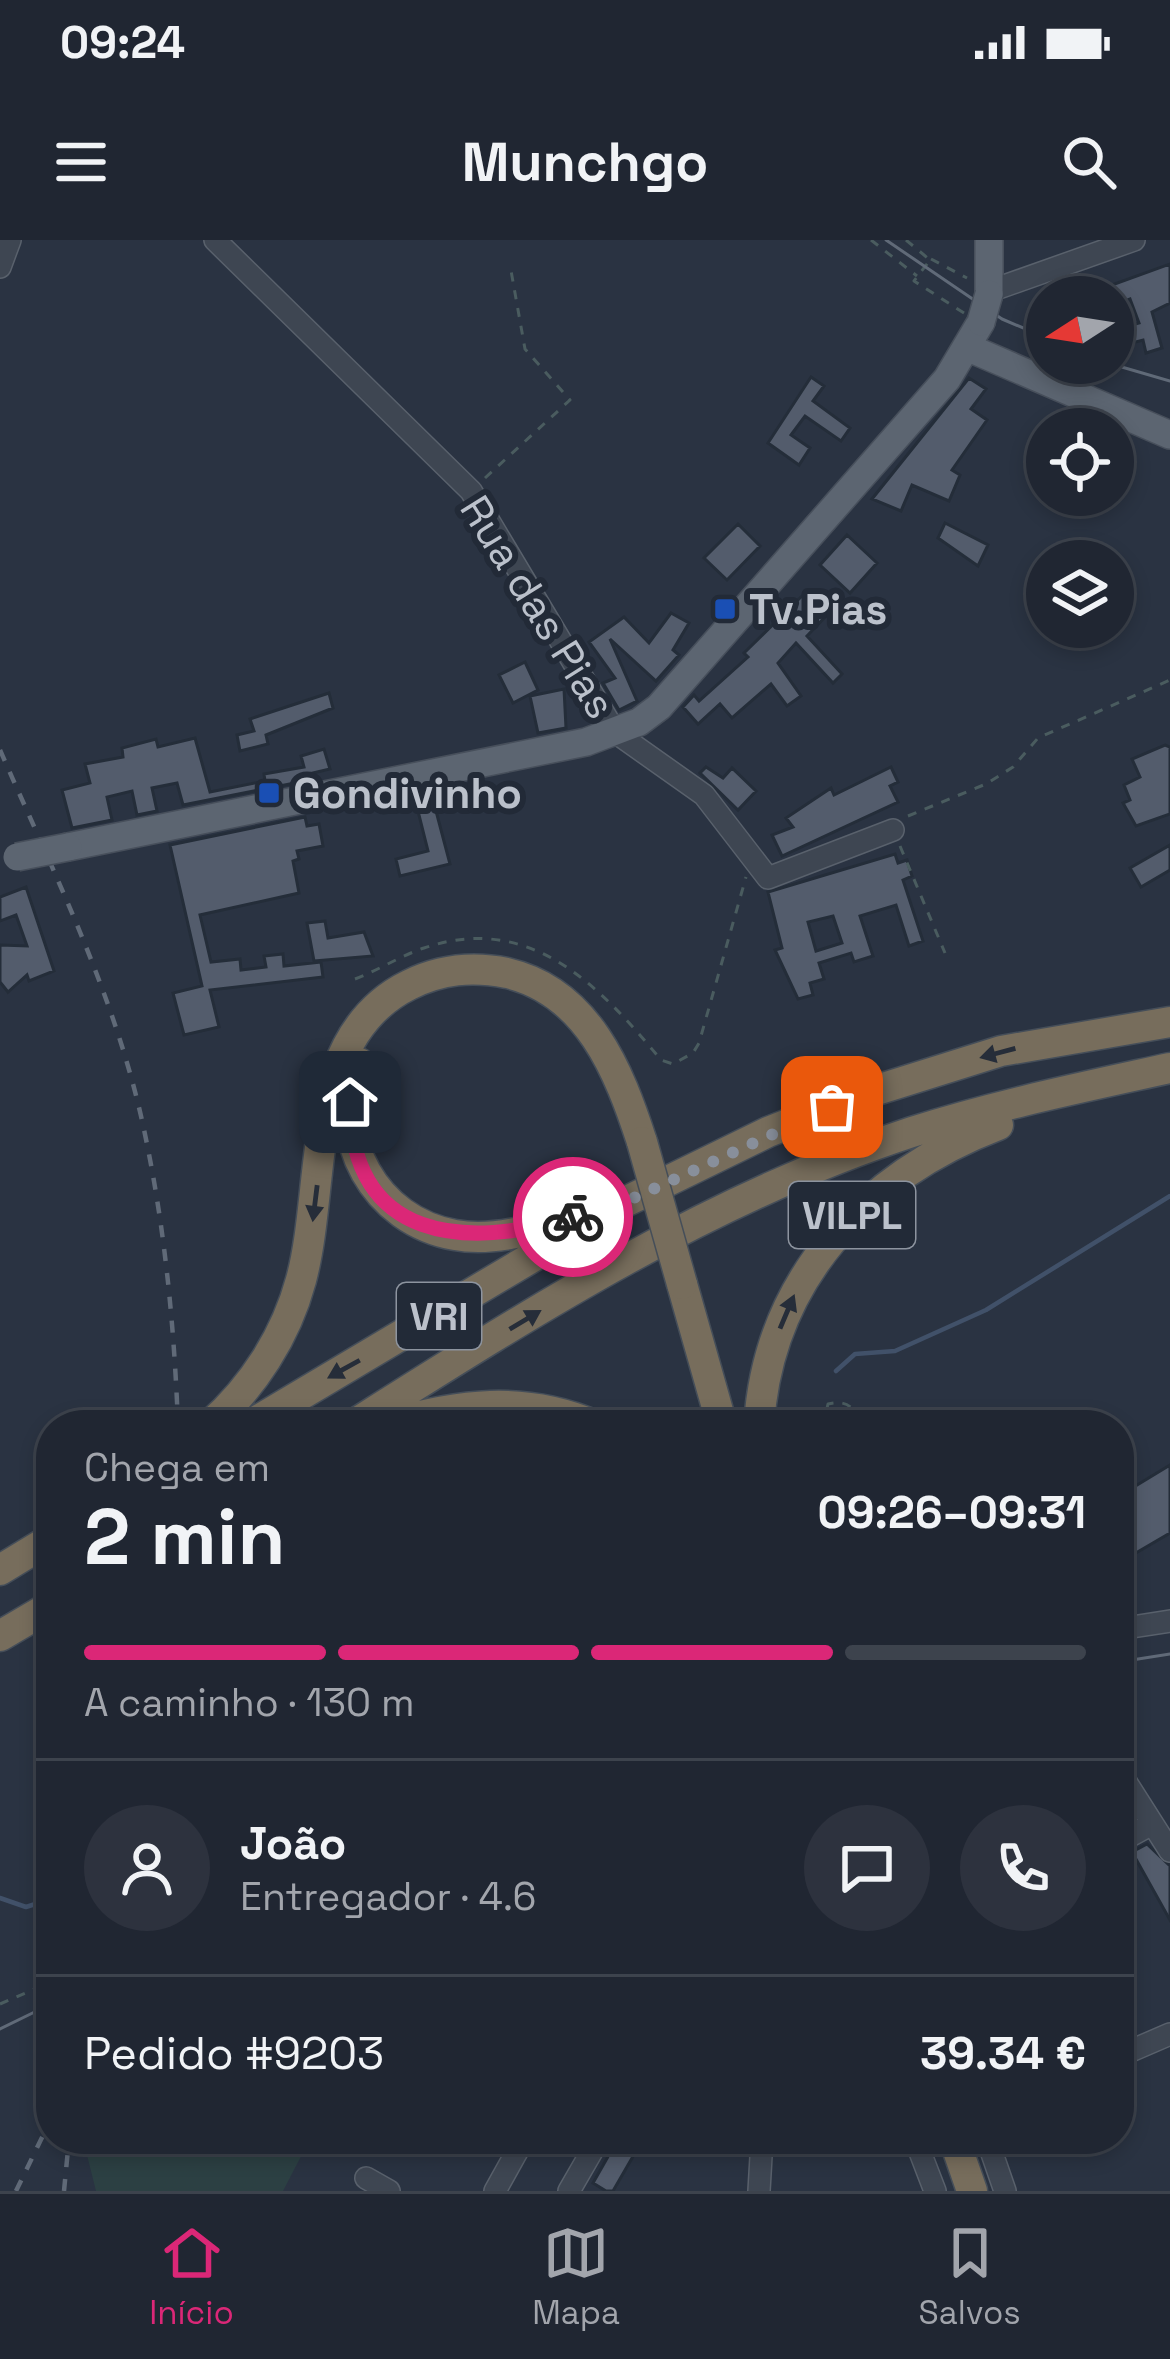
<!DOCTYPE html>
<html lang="pt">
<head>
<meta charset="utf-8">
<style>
  body { margin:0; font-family:"Space Grotesk",sans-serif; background:#2d323e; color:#f1f3f6; height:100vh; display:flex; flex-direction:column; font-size:45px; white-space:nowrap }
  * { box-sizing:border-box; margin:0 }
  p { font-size:39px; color:#a2a5ac }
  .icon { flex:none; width:66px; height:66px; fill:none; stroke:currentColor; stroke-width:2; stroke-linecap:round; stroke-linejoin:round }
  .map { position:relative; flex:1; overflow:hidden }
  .sheet { position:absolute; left:36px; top:1170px; width:1098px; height:744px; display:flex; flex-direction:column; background:#202632; border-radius:48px; box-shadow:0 6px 18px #0003,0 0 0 3px #3d434d }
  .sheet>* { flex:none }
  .needle { width:78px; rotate:258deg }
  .fabs { position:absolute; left:1026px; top:36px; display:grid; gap:24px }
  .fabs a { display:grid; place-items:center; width:108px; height:108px; border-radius:50%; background:#202632; box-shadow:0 6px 18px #0003,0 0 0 3px #3d434d; font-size:60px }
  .pin { position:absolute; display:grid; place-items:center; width:102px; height:102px; color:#fff; margin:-51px; border-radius:24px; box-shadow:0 6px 18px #0006 }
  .courier { position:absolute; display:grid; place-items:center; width:120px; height:120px; margin:-60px; border:9px solid #db2777; border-radius:50%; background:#fff; color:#222; box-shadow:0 3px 15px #0007 }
  .summary em { font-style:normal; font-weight:800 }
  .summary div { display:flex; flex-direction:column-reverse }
  .summary { display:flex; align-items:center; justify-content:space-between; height:204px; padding:0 48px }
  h1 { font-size:78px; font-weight:800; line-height:90px }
  .bar { display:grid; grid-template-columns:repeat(4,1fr); gap:18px 12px; align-content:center; height:144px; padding:0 48px }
  .bar i { height:15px; border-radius:9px; background:#3d434d }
  .bar .selected { background:#db2777 }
  .bar p { grid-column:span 4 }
  .line { display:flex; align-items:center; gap:30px; padding:0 48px; border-top:3px solid #3d434d }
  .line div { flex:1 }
  .round { display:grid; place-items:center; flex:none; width:126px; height:126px; border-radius:63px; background:#2d323e }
  .status { display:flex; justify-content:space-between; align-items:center; height:84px; padding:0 60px; background:#202632; direction:ltr }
  .status svg { height:33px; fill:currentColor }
  header { display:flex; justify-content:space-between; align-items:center; height:156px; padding:0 48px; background:#202632; font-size:54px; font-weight:800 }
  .dock { display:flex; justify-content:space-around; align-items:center; height:168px; border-top:3px solid #3d434d; background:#202632; font-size:33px; color:#a2a5ac }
  .dock a { display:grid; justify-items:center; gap:6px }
  .dock .selected { color:#db2777 }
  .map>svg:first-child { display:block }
</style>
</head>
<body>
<div class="status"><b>09:24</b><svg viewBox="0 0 49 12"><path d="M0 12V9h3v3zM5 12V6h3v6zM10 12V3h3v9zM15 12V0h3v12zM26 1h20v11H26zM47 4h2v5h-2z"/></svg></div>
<header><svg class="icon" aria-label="menu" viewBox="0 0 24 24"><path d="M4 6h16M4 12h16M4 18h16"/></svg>Munchgo<svg class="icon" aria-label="search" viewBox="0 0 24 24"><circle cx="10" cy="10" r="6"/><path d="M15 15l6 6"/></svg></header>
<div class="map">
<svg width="1170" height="1951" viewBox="0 0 1170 1951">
  <rect width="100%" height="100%" fill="#2a3342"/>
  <path fill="#2c4043" d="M83,1899h227l-27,52h-187z"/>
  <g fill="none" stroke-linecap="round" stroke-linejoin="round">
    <path stroke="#415169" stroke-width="4.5" d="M836,1131l19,-17 40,-3 91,-41 184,-114
      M0,1658l26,9 25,-8"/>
  </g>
  <path fill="#535c6c" stroke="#242d39" stroke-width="3" fill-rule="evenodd" d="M1170,24v39l-18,9 10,36 -16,5 -3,-13 -30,8v-18l26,-7 -9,-24 -17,7v-9h-56l43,-18 2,6h10z
    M811,137l13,9 -11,15 37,27 -9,13 -36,-25 -14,19 19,13 -11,17 -31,-22z
    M969,138l17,11 -15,20 16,11 -35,50 8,5 -11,26 -37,-16 -11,26 -29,-12z
    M945,283l43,22 -10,21 -40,-28z
    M738,284l22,22 -33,34 -23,-22z
    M847,295l30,28 -27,30 -30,-28z
    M804,354l22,22 -19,20 35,38 -9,9 -37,-40 -18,20 23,33 -14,10 -16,-22 -39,34 -12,-14 -22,20 -15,-17 11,-12 5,6 49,-44 -4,-4z
    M671,373l18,10 -16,27 6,5 -23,26 -46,-42 27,62 -18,9 -16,-27 12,-5 -26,-36 35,-25 25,26z
    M525,422l13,28 -25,13 -14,-28z
    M564,449l2,39 -28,5 -8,-37z
    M329,453l4,15 -67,27 2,9 -28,7 -3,-16 17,-4 -4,-12z
    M195,498l15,54 55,-11 -1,-7 40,-7 -3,-11 23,-7 6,20 -21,5 1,6 -127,25 -6,-22 -25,5 5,23 -20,4 -5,-24 -25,6 5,23 -40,8 -10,-38 28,-7 -5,-19 38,-7 -1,-9 34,-9 2,8z
    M1165,505l5,2v67l-34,12 -13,-23 7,-3 -6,-15 16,-8 -8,-18z
    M706,527l17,11 9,-10 24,23 -18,19 -38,-37z
    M891,527l7,15 -8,4 8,16 -116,54 -10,-21 21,-8 -7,-9 45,-30 3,7z
    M431,552l19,72 -50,12 -4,-17 32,-8 -14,-56z
    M305,577l2,9 12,-2 4,22 -26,5 2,8 -6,2 6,32 -99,22 11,47 29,-3 1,11 25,-3 -2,-11 19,-2 1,12 37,-4 2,15 -113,13 9,37 -35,8 -11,-42 29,-7 -32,-141z
    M1170,605v25l-29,17 -11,-19z
    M895,614l3,9 9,-3 5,16 -9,4 20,61 -14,5 -13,-41 -36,11 13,40 -19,6 -3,-9 -32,10 5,16 -14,4 3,12 -15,4 -23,-49 7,-2 -14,-56zM833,676l9,27 -26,8 -8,-29z
    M26,647l28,84 -25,10 -2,-6 -19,17 -8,-10v-37l27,1 -11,-31 -16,6v-24z
    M325,681l3,17 36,-6 9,24 -59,5 -7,-38z
    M1170,1225v68l-41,24 -10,-16v-45z
    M1147,1604l23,22v54l-38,-68z
    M618,1899l21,7 -26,45h-7l-13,-8z"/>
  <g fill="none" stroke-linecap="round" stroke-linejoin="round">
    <g stroke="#59616c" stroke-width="24">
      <path id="minor" d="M215,0l256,251 144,241 89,63 64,83 125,-48
        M0,27l10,-27
        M990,51l144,-51
        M1119,1389l51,-8
        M1119,1531l51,80
        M1119,1602l33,-18
        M1119,1816l51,-22
        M915,1899l20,52
        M987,1899l18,52
        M366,1938l23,13
        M495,1951l29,-52
        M569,1951l30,-52
        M759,1951l3,-52"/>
    </g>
    <g stroke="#474f5b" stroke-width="30">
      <path id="major" d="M989,0v54
        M969,108l201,87
        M68,607l518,-105 53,-20 20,-15 288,-328 34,-57"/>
    </g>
    <g stroke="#454e59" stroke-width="33">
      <path id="highway" d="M359,823c-30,75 16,158 96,172 42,8 89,-9 130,-21
        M682,1044l40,141
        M210,1185c43,-38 76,-89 91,-145 26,-96 2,-243 108,-295 32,-16 63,-19 98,-12 81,19 112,98 135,169
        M250,1185l375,-223 143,-70 96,-38 137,-43 169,-29
        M353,1185c177,-112 359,-228 559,-293 84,-27 172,-45 258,-64
        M385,1185c73,-21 138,-30 209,0
        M759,1185c9,-146 108,-250 239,-300
        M0,1330l51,-31
        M0,1396l51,-30
        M954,1899l18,52"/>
    </g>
    <path stroke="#4a5c5f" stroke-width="3" stroke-dasharray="9 9" stroke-linecap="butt" d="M871,0l46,36
      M906,0l24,20 -16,21 50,32
      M931,19l36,19
      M485,238l85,-78 -45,-51 -15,-84
      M908,576l78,-32 27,-17 25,-29 132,-58
      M900,606l45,107
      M355,739c24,-9 45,-23 69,-31 106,-36 175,37 237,112l12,4 20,-11 6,-10 47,-166
      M823,1185l5,-21c21,-5 26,5 36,21
      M0,1764l51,-22"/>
    <use href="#minor" stroke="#3e4652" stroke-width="21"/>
    <use href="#major" stroke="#5c6571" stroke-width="27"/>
    <use href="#highway" stroke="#776d5c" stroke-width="30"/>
    <path stroke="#606a78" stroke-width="3" d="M886,0l116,79 45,19
      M1108,123l62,18
      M1119,1422l51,-8
      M0,1789l51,-25"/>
    <path stroke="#606a78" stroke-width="4.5" stroke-dasharray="12 12" stroke-linecap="butt" d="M0,510c52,119 112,239 141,366 23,102 33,205 37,309
      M16,1951l35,-72
      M64,1951l5,-52"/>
    <g stroke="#474f5b" stroke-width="30" stroke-linecap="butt">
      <path id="major-bridge" d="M981,82l8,-28
        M17,617l51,-10"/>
    </g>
    <g stroke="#454e59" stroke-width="33" stroke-linecap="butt">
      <path id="highway-bridge" d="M642,902l40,142"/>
    </g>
    <use href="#major-bridge" stroke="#5c6571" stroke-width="27"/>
    <use href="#highway-bridge" stroke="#776d5c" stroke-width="30"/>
  </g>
  <defs><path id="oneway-solid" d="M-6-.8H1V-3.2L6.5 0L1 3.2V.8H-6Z" transform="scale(3)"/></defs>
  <g fill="#262d39">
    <use href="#oneway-solid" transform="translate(998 813) rotate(165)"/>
    <use href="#oneway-solid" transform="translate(315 963) rotate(97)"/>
    <use href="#oneway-solid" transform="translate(787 1072) rotate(-67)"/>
    <use href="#oneway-solid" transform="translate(525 1080) rotate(-31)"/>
    <use href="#oneway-solid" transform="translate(344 1129) rotate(151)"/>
  </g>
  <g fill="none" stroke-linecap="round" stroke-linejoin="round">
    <path stroke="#888f9b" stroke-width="12" stroke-dasharray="0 21.6" d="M573,977l52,-15 207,-95"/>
    <path stroke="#db2777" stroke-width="15" d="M350,862c1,141 117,147 223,115"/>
  </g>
  <g fill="#1a4fb4" stroke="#222a37" stroke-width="4.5">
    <rect x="713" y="357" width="24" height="24" rx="6"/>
    <rect x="257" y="541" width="24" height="24" rx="6"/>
  </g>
  <g text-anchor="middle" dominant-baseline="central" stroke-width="12" stroke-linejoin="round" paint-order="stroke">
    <g fill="#222a37" stroke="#8d949f" stroke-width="3">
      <rect x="789" y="942" width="126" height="66" rx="9"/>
      <rect x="397" y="1043" width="84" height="66" rx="9"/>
    </g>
    <g font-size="39" font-weight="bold" fill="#bbc1cb">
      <text x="852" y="975">VILPL</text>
      <text x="439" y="1076">VRI</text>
    </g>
    <g font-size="42" fill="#bbc1cb" stroke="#222a37">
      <text transform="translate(538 367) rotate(58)">Rua das Pias</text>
    </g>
    <g font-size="42" font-weight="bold" fill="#bbc1cb" stroke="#222a37" text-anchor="start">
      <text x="749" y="369">Tv.Pias</text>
      <text x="293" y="553">Gondivinho</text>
    </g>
  </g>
</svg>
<div class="fabs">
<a><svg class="needle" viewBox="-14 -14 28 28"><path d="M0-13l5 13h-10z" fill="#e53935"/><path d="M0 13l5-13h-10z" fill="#a2a5ac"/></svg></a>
<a><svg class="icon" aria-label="locate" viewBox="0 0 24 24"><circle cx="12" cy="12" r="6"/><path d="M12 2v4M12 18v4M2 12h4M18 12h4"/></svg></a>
<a><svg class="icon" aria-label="layers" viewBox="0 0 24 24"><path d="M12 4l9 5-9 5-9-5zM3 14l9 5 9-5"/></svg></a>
</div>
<div class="pin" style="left:832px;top:867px;background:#ea580c"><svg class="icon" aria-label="bag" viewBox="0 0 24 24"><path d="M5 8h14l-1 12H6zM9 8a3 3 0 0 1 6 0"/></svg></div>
<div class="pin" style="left:350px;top:862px;background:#1f2937"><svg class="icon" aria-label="home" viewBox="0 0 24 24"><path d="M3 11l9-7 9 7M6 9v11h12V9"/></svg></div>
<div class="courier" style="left:573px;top:977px"><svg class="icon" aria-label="bike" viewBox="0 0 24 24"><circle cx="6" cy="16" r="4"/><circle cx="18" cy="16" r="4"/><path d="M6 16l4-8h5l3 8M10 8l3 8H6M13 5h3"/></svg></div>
<section class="sheet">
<div class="summary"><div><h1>2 min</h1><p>Chega em</p></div><em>09:26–09:31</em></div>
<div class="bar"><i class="selected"></i><i class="selected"></i><i class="selected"></i><i></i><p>A caminho · 130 m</p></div>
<div class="line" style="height:216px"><a class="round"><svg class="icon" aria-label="person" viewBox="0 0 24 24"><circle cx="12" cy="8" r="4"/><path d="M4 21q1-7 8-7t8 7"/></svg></a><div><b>João</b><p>Entregador · 4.6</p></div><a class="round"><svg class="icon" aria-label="chat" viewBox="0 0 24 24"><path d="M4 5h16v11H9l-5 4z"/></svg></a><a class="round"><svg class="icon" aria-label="phone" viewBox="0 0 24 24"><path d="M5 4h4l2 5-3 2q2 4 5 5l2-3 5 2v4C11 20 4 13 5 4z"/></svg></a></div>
<div class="line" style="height:156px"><div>Pedido #9203</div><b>39.34 €</b></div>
</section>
</div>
<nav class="dock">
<a class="selected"><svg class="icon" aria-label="home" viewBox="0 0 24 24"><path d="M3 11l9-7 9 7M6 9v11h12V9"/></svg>Início</a>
<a><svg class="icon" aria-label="map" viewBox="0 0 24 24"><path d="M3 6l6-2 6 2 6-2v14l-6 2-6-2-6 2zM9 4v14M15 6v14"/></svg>Mapa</a>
<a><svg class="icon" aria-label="saved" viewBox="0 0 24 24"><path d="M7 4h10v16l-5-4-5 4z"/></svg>Salvos</a>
</nav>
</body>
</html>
